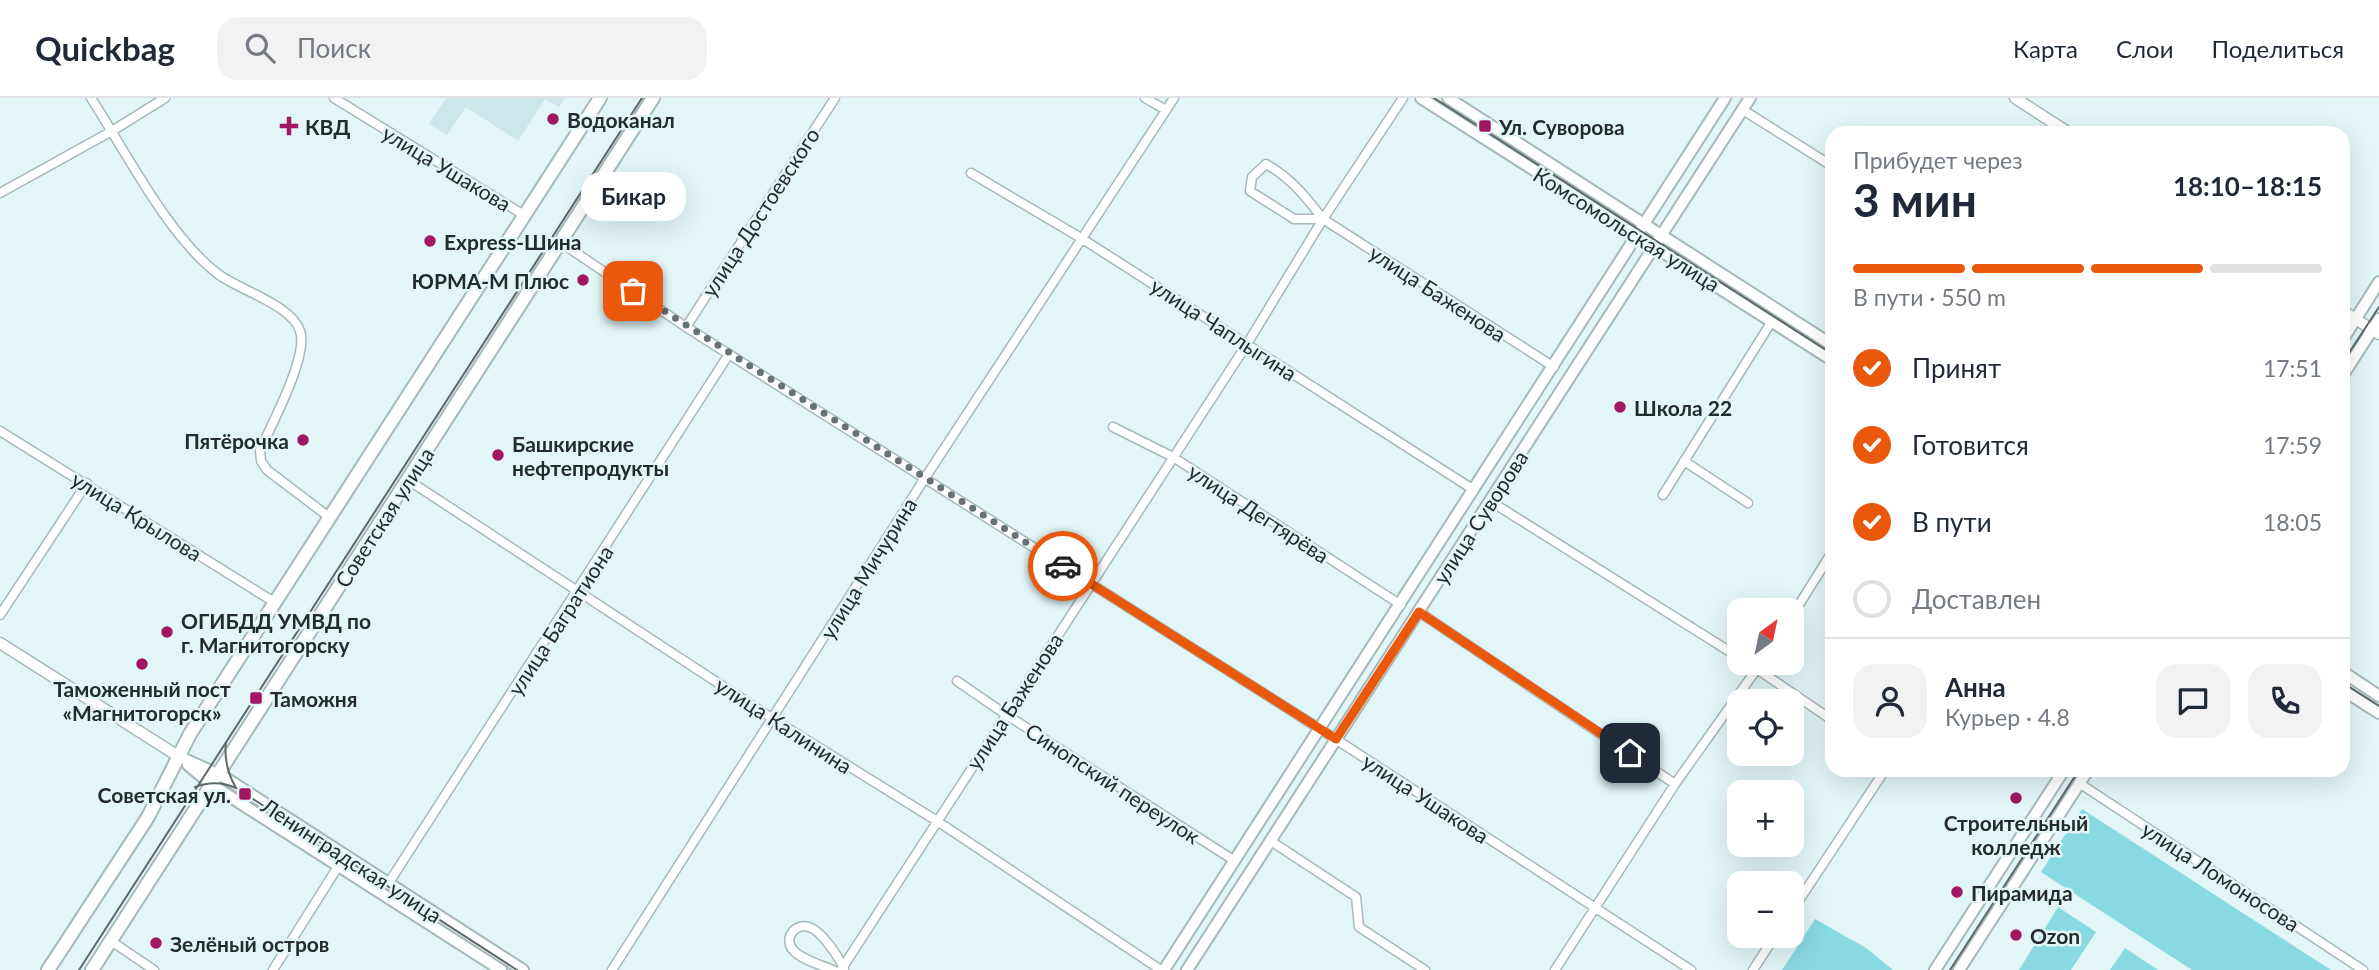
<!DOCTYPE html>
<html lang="ru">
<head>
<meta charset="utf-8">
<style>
  body { margin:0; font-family:Lato,sans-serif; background:#f2f2f3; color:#1f2937; height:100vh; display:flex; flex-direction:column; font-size:26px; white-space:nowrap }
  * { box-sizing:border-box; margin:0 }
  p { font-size:23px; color:#747a83 }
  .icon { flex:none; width:38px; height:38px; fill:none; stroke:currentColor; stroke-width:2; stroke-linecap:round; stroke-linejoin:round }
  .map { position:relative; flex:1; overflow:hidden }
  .details { position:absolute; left:1825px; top:28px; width:525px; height:651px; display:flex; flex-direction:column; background:#fff; border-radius:21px; box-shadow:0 7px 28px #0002 }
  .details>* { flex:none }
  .needle { width:46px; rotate:33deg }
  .controls { position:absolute; left:1727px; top:500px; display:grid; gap:14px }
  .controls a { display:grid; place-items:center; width:77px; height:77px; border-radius:14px; background:#fff; box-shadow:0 7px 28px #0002; font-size:35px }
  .pin { position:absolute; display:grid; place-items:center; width:60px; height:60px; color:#fff; margin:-30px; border-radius:14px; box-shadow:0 4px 10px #0006 }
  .courier { position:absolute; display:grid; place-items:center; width:70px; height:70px; margin:-35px; border:5px solid #ea580c; border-radius:50%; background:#fff; color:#222; box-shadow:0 2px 9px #0007 }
  .bubble { position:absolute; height:49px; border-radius:21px; background:#fff; box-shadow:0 7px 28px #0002; font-size:23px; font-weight:700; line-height:49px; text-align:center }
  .headline em { font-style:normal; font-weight:700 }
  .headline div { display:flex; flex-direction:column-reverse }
  .headline { display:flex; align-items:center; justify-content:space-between; height:119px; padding:0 28px }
  h1 { font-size:46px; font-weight:700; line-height:52px }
  .bar { display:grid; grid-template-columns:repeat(4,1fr); gap:10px 7px; align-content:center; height:84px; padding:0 28px }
  .bar i { height:9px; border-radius:5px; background:#e0e1e3 }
  .bar .current { background:#ea580c }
  .bar p { grid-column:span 4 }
  .line { display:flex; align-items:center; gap:18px; padding:0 28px; border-top:2px solid #e0e1e3 }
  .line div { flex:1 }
  .round { display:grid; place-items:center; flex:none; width:74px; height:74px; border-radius:21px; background:#f2f2f3 }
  ol { padding:0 28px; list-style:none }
  li { display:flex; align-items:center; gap:21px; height:77px }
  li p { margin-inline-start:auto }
  li .icon { padding:7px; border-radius:50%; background:#ea580c; color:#fff; stroke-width:4 }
  li:last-child { color:#747a83 }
  li i { width:38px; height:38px; border:4px solid #e0e1e3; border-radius:50% }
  header { display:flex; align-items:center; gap:42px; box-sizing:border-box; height:98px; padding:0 35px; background:#fff; border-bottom:2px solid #e0e1e3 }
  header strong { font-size:33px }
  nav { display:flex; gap:38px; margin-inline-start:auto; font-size:24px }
  .search { width:490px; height:63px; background:#f2f2f3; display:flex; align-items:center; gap:18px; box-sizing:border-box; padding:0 24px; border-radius:21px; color:#747a83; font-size:26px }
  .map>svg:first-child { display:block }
</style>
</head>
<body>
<header>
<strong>Quickbag</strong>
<div class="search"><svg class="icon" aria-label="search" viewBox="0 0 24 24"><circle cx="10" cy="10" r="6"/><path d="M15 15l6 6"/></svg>Поиск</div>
<nav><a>Карта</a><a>Слои</a><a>Поделиться</a></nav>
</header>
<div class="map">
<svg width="2379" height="872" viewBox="0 0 2379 872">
  <rect width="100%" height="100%" fill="#e2f5f7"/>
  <path fill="#cce7ea" d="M446,0h119l-6,9 -14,-8 -27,42 -52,-34 -19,28 -18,-11z"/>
  <path fill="#89d9e2" d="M2082,711l249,161h-139l-151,-98z
    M2058,809l38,25 -25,38h-52z
    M1815,821l51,29 27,22h-111z
    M2125,850l33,22h-48z"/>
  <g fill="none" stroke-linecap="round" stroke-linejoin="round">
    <g stroke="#a6b8ba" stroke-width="11">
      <path id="minor" d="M91,0c35,54 77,138 127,176 21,16 74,31 82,57 9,24 -29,95 -40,119l1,11 6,9 62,47
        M334,0l190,117
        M1145,0l21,12
        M1743,12l89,56
        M971,75l110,65 393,252
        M0,95l112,-62 53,-33
        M1323,121h-29l-44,-28 2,-14 14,-13c25,14 40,33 57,55l231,148
        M560,144l126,85 634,402 371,241
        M686,229l149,-229
        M1113,329l60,30 228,148
        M0,333l274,171
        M1684,363l64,42
        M408,382l365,239 164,102 224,149
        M1663,397l109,-174
        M1490,403l250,157
        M1419,514l256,172
        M0,517l87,-132
        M1792,518l40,-64
        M1748,565l84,57
        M957,583l48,33 230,147
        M2079,685l284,187
        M1271,743l85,56 3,30 66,43
        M388,786l341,-530
        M1792,813l93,-141
        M111,843l43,29
        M273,872l66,-105
        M612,872l313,-492 249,-380
        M833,872c-12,-5 -31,-10 -40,-20 -10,-12 2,-27 16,-23 13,4 31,32 35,42
        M841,872l406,-626 76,-125 80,-121
        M1555,872l120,-186 86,-121
        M1753,872l22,-34"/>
    </g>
    <g stroke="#a6b8ba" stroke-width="13">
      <path id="tertiary" d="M2015,0l54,35
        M2343,213l36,23
        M0,545l178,113"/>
    </g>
    <g stroke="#a6b8ba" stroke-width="14">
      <path id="secondary" d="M1421,0l411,262
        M1448,0l384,247
        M2343,241l36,-57
        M2343,277l36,-56
        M2343,574l36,24
        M2343,592l36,23
        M178,658l46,21 299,193
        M188,667l24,20 289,185
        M1164,872l561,-872
        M1187,872l563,-872
        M1935,872l129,-200
        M1959,872l129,-200"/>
    </g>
    <g stroke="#a6b8ba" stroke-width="16">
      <path id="primary" d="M48,872l100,-153 42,-83 410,-636
        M92,872l561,-872"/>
    </g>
    <use href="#minor" stroke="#fff" stroke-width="8"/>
    <use href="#tertiary" stroke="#fff" stroke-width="10"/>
    <use href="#secondary" stroke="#fff" stroke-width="10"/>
    <use href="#primary" stroke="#fff" stroke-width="12"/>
    <path stroke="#5e696a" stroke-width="2" d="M1434,0l398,256
      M2343,264l36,-55
      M2343,585l36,23
      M226,644c-2,16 2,32 10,46
      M195,689c13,-5 28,-5 41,1l281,182
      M79,872l563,-872
      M1950,872l129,-200"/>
  </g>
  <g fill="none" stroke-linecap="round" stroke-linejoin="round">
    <path stroke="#667273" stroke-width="7" stroke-dasharray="0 12.6" d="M633,193l430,275"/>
    <path stroke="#ea580c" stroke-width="9" d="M1063,468l273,173 83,-127 211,141"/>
  </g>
  <g fill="#a11761" stroke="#e2f5f7" stroke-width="2.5">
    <circle cx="553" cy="21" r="7"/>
    <path d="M285.5 17.5h7v7h7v7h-7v7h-7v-7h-7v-7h7z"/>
    <rect x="1478" y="21" width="14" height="14" rx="3.5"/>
    <circle cx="430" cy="143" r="7"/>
    <circle cx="583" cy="182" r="7"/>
    <circle cx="1620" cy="309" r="7"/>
    <circle cx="303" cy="342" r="7"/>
    <circle cx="498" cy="357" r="7"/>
    <circle cx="167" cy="534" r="7"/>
    <circle cx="142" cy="566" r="7"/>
    <rect x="249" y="593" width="14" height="14" rx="3.5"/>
    <rect x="238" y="689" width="14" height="14" rx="3.5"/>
    <circle cx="2016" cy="700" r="7"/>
    <circle cx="1957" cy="794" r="7"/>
    <circle cx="2016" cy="837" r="7"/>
    <circle cx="156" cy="845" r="7"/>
  </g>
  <g text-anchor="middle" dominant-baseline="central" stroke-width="5" stroke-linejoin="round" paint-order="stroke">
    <g font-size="21" font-weight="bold" fill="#242b2c" stroke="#e2f5f7" text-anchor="start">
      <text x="567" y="21">Водоканал</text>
      <text x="305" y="28">КВД</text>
      <text x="1499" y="28">Ул. Суворова</text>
      <text x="444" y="143">Express-Шина</text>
      <text x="569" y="182" text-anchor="end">ЮРМА-М Плюс</text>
      <text x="1634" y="309">Школа 22</text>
      <text x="289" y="342" text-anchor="end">Пятёрочка</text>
      <text x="512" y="345">Башкирские<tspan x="512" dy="24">нефтепродукты</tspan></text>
      <text x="181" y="522">ОГИБДД УМВД по<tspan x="181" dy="24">г. Магнитогорску</tspan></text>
      <text x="142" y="590" text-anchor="middle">Таможенный пост<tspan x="142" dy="24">«Магнитогорск»</tspan></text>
      <text x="270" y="600">Таможня</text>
      <text x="231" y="696" text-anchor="end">Советская ул.</text>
      <text x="2016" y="724" text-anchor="middle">Строительный<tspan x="2016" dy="24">колледж</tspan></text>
      <text x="1971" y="794">Пирамида</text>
      <text x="2030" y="837">Ozon</text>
      <text x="170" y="845">Зелёный остров</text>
    </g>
    <g font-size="21" fill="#242b2c" stroke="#e2f5f7">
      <text transform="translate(447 70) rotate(31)">улица Ушакова</text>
      <text transform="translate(760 114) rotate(-57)">улица Достоевского</text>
      <text transform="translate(1627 131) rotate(32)">Комсомольская улица</text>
      <text transform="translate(1438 195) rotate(33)">улица Баженова</text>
      <text transform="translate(1224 231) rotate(33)">улица Чаплыгина</text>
      <text transform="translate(1259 415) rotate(33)">улица Дегтярёва</text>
      <text transform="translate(137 418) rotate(32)">улица Крылова</text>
      <text transform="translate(384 419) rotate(-57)">Советская улица</text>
      <text transform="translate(1480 419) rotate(-57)">улица Суворова</text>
      <text transform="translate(868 470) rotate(-58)">улица Мичурина</text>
      <text transform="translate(560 522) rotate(-57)">улица Багратиона</text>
      <text transform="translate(1014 603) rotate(-57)">улица Баженова</text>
      <text transform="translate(784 627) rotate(33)">улица Калинина</text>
      <text transform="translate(1113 685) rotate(33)">Синопский переулок</text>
      <text transform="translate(1426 700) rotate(33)">улица Ушакова</text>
      <text transform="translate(352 762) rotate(33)">Ленинградская улица</text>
      <text transform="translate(2221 778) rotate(33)">улица Ломоносова</text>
    </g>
  </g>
</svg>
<div class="controls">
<a><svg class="needle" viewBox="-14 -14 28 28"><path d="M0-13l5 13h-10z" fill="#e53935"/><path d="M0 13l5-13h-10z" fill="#747a83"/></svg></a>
<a><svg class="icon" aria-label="locate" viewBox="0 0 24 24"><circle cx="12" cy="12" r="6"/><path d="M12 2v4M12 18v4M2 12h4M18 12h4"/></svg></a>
<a>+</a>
<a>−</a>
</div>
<div class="pin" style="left:633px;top:193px;background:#ea580c"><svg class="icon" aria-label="bag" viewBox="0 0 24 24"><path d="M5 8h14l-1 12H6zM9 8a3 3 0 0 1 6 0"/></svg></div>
<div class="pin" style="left:1630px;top:655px;background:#1f2937"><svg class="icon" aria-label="home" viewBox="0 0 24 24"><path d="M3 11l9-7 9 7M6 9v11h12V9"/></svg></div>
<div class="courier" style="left:1063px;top:468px"><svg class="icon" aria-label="car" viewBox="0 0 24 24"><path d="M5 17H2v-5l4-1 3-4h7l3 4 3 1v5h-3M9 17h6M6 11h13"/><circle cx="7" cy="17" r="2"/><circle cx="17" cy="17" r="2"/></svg></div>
<div class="bubble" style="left:581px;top:74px;width:105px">Бикар</div>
<section class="details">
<div class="headline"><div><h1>3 мин</h1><p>Прибудет через</p></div><em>18:10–18:15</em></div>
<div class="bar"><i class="current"></i><i class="current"></i><i class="current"></i><i></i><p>В пути · 550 m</p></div>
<ol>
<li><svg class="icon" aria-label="check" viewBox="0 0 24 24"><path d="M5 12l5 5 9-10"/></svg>Принят<p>17:51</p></li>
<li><svg class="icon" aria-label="check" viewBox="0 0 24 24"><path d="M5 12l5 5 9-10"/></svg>Готовится<p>17:59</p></li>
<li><svg class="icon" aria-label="check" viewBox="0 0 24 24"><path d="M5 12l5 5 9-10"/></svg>В пути<p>18:05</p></li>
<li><i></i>Доставлен</li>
</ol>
<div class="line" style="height:126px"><a class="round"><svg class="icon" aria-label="person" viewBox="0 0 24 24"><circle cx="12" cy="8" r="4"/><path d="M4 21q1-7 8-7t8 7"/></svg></a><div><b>Анна</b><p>Курьер · 4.8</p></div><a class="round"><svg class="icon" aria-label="chat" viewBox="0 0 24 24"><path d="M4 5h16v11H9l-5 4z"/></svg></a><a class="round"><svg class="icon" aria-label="phone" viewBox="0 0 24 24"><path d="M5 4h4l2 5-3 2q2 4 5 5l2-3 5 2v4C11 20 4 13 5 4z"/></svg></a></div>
</section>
</div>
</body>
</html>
